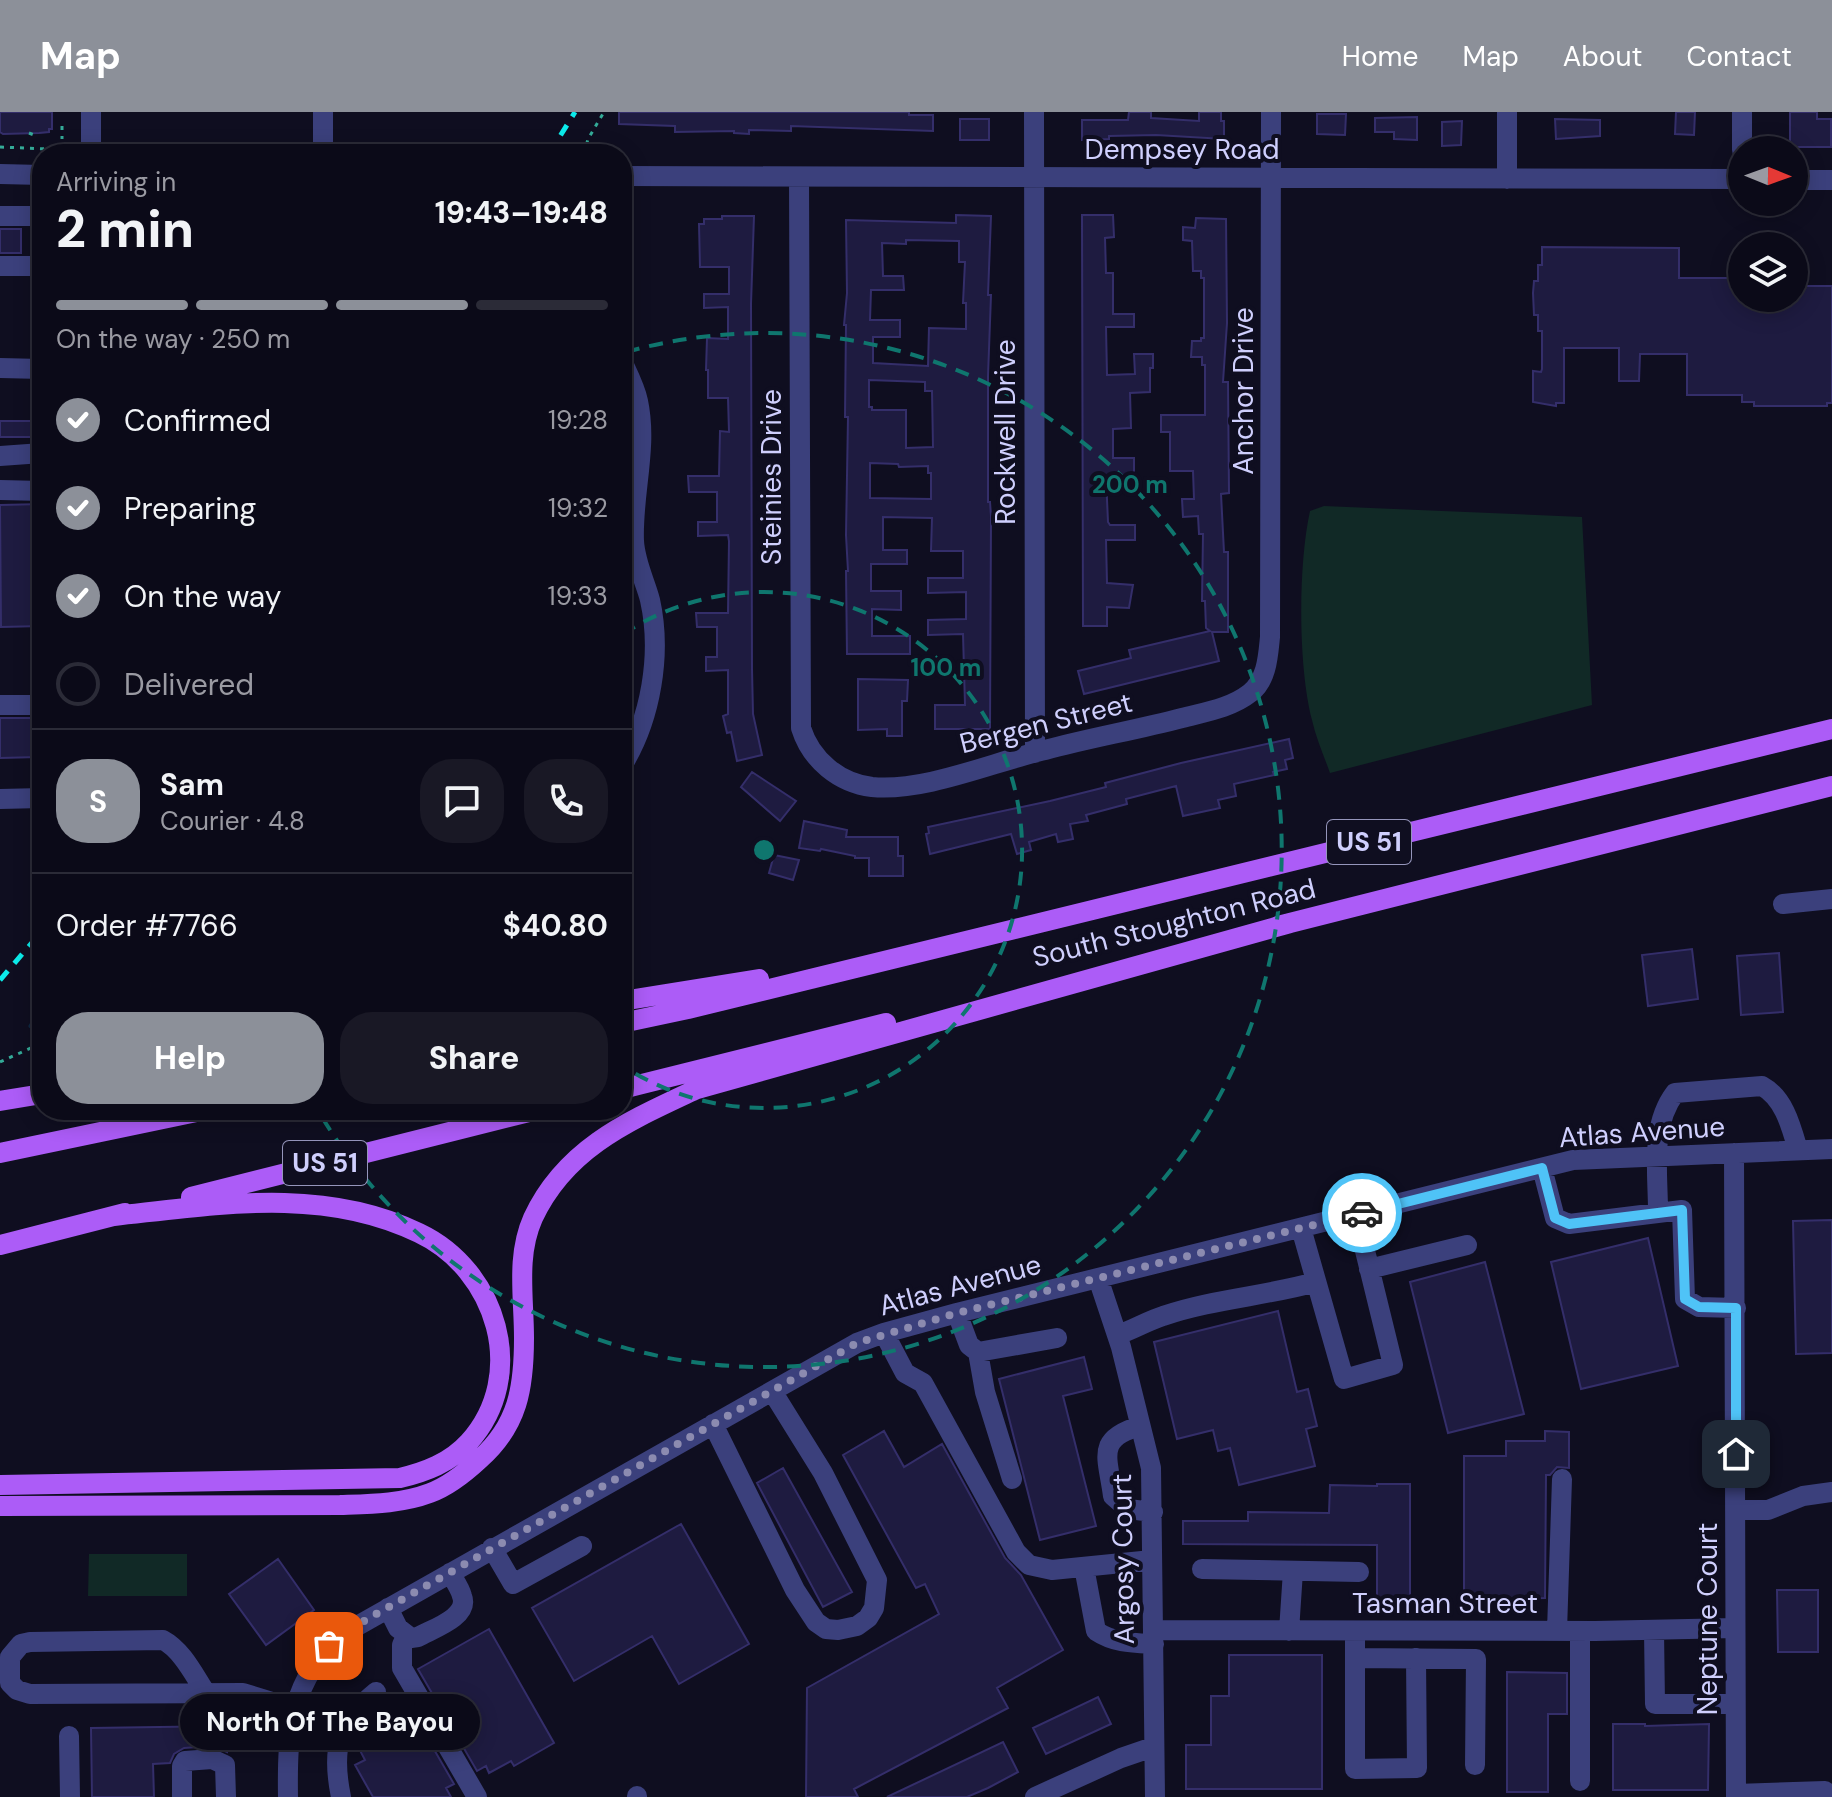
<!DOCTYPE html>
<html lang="en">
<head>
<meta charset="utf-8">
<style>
  body { margin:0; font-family:"DM Sans",sans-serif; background:#191825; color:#f1f3f6; height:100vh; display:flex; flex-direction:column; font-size:30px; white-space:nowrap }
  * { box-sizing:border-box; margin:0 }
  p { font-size:26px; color:#9a9aa2 }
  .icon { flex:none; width:44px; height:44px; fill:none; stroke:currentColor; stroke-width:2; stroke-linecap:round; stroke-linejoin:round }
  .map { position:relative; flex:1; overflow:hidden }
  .sheet { position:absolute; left:32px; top:32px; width:600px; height:976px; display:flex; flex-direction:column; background:#0b0a18; border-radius:32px; box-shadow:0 4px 20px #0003,0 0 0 2px #2b2b37 }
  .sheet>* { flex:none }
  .needle { width:52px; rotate:91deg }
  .controls { position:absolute; left:1728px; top:24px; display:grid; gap:16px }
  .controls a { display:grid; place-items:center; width:80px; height:80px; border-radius:50%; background:#0b0a18; box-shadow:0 4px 20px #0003,0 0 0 2px #2b2b37; font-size:40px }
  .pin { position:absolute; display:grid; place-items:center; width:68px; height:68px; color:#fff; margin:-34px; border-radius:16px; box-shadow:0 4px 12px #0006 }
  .courier { position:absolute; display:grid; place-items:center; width:80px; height:80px; margin:-40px; border:6px solid #4fc3f7; border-radius:50%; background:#fff; color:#222; box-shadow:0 2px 10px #0007 }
  .bubble { position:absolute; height:56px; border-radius:28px; background:#0b0a18; box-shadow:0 4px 20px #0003,0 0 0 2px #2b2b37; font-size:26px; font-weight:800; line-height:56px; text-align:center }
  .summary em { font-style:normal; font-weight:800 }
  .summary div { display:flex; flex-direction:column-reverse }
  .summary { display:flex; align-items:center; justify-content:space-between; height:136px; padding:0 24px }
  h1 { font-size:52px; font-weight:800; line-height:60px }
  .bar { display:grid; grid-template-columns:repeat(4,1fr); gap:12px 8px; align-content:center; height:96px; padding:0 24px }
  .bar i { height:10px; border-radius:6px; background:#2b2b37 }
  .bar .current { background:#8c9099 }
  .bar p { grid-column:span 4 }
  .line { display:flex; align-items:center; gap:20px; padding:0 24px; border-top:2px solid #2b2b37 }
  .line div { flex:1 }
  .round { display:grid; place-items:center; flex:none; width:84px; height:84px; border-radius:32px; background:#191825 }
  ol { padding:0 24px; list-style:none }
  li { display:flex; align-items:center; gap:24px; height:88px }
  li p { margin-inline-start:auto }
  li .icon { padding:8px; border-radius:50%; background:#8c9099; color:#fff; stroke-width:4 }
  li:last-child { color:#9a9aa2 }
  li i { width:44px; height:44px; border:4px solid #2b2b37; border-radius:50% }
  .action { display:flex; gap:16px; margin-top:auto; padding:16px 24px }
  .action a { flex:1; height:92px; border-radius:32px; background:#8c9099; color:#fff; font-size:32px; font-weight:800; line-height:92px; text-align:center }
  .action a+a { background:#191825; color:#f1f3f6 }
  header { display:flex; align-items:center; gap:48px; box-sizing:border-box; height:112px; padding:0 40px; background:#8c9099; color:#fff }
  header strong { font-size:38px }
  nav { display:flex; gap:44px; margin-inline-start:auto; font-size:28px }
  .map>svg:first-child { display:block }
</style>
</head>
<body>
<header>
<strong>Map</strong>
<nav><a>Home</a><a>Map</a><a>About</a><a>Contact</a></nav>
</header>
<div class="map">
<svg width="1832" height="1685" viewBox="0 0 1832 1685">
  <rect width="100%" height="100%" fill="#0f0e20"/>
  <path fill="#112926" d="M1324,394l258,11 10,188 -262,68c-6,-17 -14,-35 -18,-53 -14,-54 -14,-154 -2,-209z
    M89,1442h98v42h-99z"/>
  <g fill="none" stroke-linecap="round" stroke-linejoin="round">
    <path stroke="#0f2843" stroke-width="5" d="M31,914l11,-17"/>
  </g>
  <path fill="#1e1b40" stroke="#342e6a" stroke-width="2" fill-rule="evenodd" d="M0,0h52v17h-3v3l-10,1 -36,1 -3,-2z
    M619,0h290v3h24v16l-142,-5v5l-42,-1v4l-15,-1v-2l-59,1v-6l-56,-2z
    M1129,0h22v6l48,3v-9h22v9h3v18l-68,-4 -47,1v3l-27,1v-20h46z
    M1676,0h19l-1,23 -19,-1z
    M1790,0h27v7h14v28h-41z
    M1317,2h29l-1,21 -28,-1z
    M1417,5v23l-23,-1v-7h-19v-14z
    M960,7h29v21h-29z
    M1555,7l45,1v16l-44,3z
    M1462,9l-1,24 -19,1v-24z
    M956,103l35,1 -3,79h3l-3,81v126h2l1,14 -1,213h-55v-24h30l-2,-71 -35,1v-15l38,-1v-27l-38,1v-15h35v-27h-32l1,-33 -49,-1v33h24v14h-36v27h30v19l-29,-1v27h38v18h-63l-1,-83h2l-2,-36 2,-118h-3l1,-92h-2l3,-32 -1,-73 110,3zM906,128l53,1v21h6l-2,41h3v26l-37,-1 -1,38 -55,-3v-26h27v-17h-30l1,-30h33l-1,-14h-20l-1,-33 24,1zM869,268l56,2v9h7l1,56 -27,1v-38h-34v-3h-3zM870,351l28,1 1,3 29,-1v7h3v26l-61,-1z
    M1082,103h31l1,22 -9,1 1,35h7v41h21v13h-28l1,48 28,-1 -1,-20h19v14h-3v24l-20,1 1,35 -18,1v29h21v19h-28l2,45 2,3h25v15h-29l1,43 26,2 -4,23 -22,-1v19h-24z
    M722,104h32l-3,88 1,365 1,45 9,41 -25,6 -6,-29 -4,1 -4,-17 5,-2v-44l-22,1v-14h11v-30h-20l-1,-14h32l1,-72 -1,-6 -30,1v-14h19v-30h-28l-1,-16h31l1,-45 9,1 -1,-34h-20v-28h-2l1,-32 21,1v-32l-24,1v-14h25v-27h-29l-1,-43h5v-5h18z
    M1196,106l30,1 1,104 -4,59h5l1,111 -8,1 3,58h4v80h-16l7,29 -135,33 -6,-23 53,-13 -2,-8 81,-19 -4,-3 -1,-27h-3l1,-67h-4l-1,-18 -15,1 -1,-18h12l-1,-28h-23v-39h-9v-17h44v-50h-3v-8h-11l1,-16h9v-3h3v-60h-3v-7h-8l-1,-30 -9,-1v-13l12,1z
    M0,117h21v24h-21z
    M1542,135l137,1v30h63v20h52v-12h38v117h-5v3h-73v-4h-12v-7h-55v-41h-47l-1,27h-20v-33h-55v55h-8v3l-23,-4v-31l8,1 1,-3v-38h-4v-16h-4l-1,-22 1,-12h4v-16h4z
    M0,309h42v16h-42z
    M42,392v122l-41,1 -1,-122z
    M858,567l50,1 -1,21h-5v35h-15v-7l-29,1z
    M0,606h42v33h-3l-1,6 -38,1z
    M1289,627l4,19 -8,2 2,9 -14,3 1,3 -40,9 2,12 -18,4 2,8 -37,8 -7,-30 -50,13 1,5 -41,11 2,6 -18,3 3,15 -15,3 -2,-8 -27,8 2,8 -14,4 -6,-20 -81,20 -4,-20 3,-1 -1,-6 122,-26 56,-14 -1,-4 76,-20z
    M752,660l44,29 -16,20 -39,-34z
    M804,709l43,9 -1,7h52v19h5v20h-34v-18h-14v-2l-34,-7 -1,2 -21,-3z
    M774,743l25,5 -6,20 -24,-7z
    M1692,837l6,50 -50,7 -6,-51z
    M1779,841l4,59 -42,3 -4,-59z
    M1832,1108v133l-36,1 -3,-133z
    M1648,1126l30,128 -97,23 -30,-127z
    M1485,1150l39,152 -76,19 -38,-151z
    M1278,1199l19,81 11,-3 9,37 -11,3 9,37 -76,19 -9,-37 -12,3 -5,-21 -36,9 -23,-97z
    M1084,1245l8,32 -29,7 33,130 -56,14 -41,-161z
    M884,1319l20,36 38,-23 63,114 16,17 42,75 -66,38 11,20 -154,81 4,8h-52l1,-109 132,-74 -14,-30 -9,4 -73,-133z
    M1545,1319l24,1v36l-12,-1 -7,8h-4l-1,123 -81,2v-144h42v-15h39z
    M783,1356l69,124 -29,15 -66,-124z
    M1377,1372h33v116h-33v-55l-194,-1v-23h65v-9l81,1 1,-28 47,1z
    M681,1412l68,120 -70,40 -27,-48 -78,45 -42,-73z
    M278,1447l36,51 -48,35 -37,-51z
    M1777,1478h41v62h-40z
    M489,1517l65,114 -40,23 -3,-5 -22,12 -3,-7 -9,5 -59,-102z
    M1229,1543h93v134h-136v-44h25v-49h18z
    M1507,1560l60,1v41h-19v78h-41z
    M1098,1585l13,27 -65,30 -13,-26z
    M410,1596l44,76 -8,4 5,9h-78l-18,-32 10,-5 -11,-21z
    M1613,1612h32v2l64,-2 -1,66h-95z
    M227,1614v26l-15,-6 -28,2 -10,6 -4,9 -17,1 1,33h-62l-1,-69z
    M1003,1630l15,30 -30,16 -21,9h-80z"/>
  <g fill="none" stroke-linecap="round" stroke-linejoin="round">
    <path stroke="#34ab98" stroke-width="3" stroke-dasharray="4 6" stroke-linecap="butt" d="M62,14v13
      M29,21l5,2
      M0,35l72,3
      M340,35l171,1
      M108,38l196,-3
      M584,42l4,-15 16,-27
      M0,950l42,-19"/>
    <path stroke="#3b407c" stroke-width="20" d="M1034,0l1,641
      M1507,0v67
      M1742,38v-38
      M91,42v-42
      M323,42v-42
      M0,62l42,1
      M622,64l1120,3
      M799,65l2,551c10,32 38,55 71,59 53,5 121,-25 173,-37 45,-12 91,-20 137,-32 23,-6 49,-10 68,-25 17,-13 18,-36 20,-56l1,-525
      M1794,68h38
      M0,104h42
      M0,154h35l7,-3
      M622,249c6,13 13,26 16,40 10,47 -6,93 -4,140 1,21 11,40 16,59 12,54 1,119 -28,166
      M0,256l42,1
      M0,344l42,-3
      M0,378l42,1
      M0,593h42
      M0,687l42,-1
      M1783,792l49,-5
      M1734,1041l2,644
      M1542,1056l13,50 14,6 113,-14 3,89 14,8 37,1
      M1658,1099c0,-39 -8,-85 17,-118l87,-7c22,12 29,40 36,64
      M1301,1116l43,151 49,-14 -37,-151
      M1369,1157l98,-24
      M1098,1166l23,69 30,121 4,329
      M957,1201l12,32 9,7 79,-14
      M884,1221l21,40 18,10 93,169 13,13 23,5 100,-10
      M1117,1223c16,-5 30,-14 46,-19 50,-17 103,-20 153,-34
      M978,1240l7,40 27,87
      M713,1312l82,166 21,32 10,7 12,1 19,-4 11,-8 6,-10 3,-28 -54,-107 -51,-82
      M1140,1314c-45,13 -32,31 -27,70l15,13 25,3
      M1735,1398h33l35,-14 29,-4
      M492,1436l21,36 69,-38
      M1084,1455l12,64c18,12 36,12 58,13
      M1202,1457l157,3
      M388,1496l10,20 13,10 7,-1c14,-8 52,-20 44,-41 -2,-8 -8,-16 -12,-23
      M1154,1518l441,1 140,-3
      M1654,1518l1,74h80
      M1289,1519l4,-60
      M1355,1519v138l62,-1 -1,-110
      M1557,1519l5,-152
      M1580,1519v150
      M406,1524l-4,9v23l75,129
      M1355,1546l121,1 -1,106
      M206,1581c-12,-18 -24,-43 -43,-53l-133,2 -9,2 -11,13v26l7,7 13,4 213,-1 52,16
      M69,1624l1,61
      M1736,1682l89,-3
      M182,1685v-31l3,-5 27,-2 13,6 1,32
      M288,1685c-1,-65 2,-118 55,-163l514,-291 27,-10 73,-20 616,-153 259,-11
      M341,1685c-10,-49 -3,-74 35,-105
      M637,1685v-1
      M1035,1685l86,-39 32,-11"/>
    <path stroke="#ac5cf7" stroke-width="20" d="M1278,814l554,-140
      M622,889l137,-22
      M622,911l66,-14 1144,-280
      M622,977l264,-66
      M0,989l42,-7
      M0,1041l206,-43
      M191,1085l346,-87
      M0,1133l125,-32
      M0,1373l400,-7c25,-6 50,-15 69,-36 60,-67 28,-172 -50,-209 -96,-47 -203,-28 -305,-17
      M0,1394l340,-1c29,-1 61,-1 90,-12 19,-7 35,-20 50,-34 38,-34 44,-71 44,-121 0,-41 -8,-82 9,-120 33,-71 98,-98 164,-129l593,-166"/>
    <path stroke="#0cebea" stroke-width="5" stroke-dasharray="12 10" stroke-linecap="butt" d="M549,42l26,-42
      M0,868l42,-49"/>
  </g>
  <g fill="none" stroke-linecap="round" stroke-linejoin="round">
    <path stroke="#8c8bb0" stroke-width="8" stroke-dasharray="0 14.4" d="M329,1534l26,-20 502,-283 100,-30 405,-100"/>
    <path stroke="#4fc3f7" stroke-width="10" d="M1362,1101l180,-45 13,50 14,6 113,-14 3,89 14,8 37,1v146"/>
  </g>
  <g fill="none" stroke="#0f766e" stroke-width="4" stroke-dasharray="14 10">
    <path d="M623 522A258 258 0 1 1 623 954"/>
    <path d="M626 240A517 517 0 1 1 319 1000"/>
  </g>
  <g text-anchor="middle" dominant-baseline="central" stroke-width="8" stroke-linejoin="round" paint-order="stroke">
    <g fill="#0f0e20" stroke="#9595bb" stroke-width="2">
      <rect x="1327" y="708" width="84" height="44" rx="6"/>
      <rect x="283" y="1029" width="84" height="44" rx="6"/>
    </g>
    <g font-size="26" font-weight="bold" fill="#cfcffd">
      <text x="1369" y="730">US 51</text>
      <text x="325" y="1051">US 51</text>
    </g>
    <g font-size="28" fill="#cfcffd" stroke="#0f0e20">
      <text x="1182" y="37">Dempsey Road</text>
      <text transform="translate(1243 279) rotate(-90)">Anchor Drive</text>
      <text transform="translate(1005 320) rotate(-90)">Rockwell Drive</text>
      <text transform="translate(771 365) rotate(-90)">Steinies Drive</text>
      <text transform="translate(1046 611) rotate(-14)">Bergen Street</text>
      <text transform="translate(1174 811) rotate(-14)">South Stoughton Road</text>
      <text transform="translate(1642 1020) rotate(-4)">Atlas Avenue</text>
      <text transform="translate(960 1173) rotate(-15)">Atlas Avenue</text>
      <text transform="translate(1123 1447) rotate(-91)">Argosy Court</text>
      <text x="1445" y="1491">Tasman Street</text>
      <text transform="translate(1707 1507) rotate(-90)">Neptune Court</text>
    </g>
  </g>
  <circle cx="764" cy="738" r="12" fill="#0f766e" stroke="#0f0e20" stroke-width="4"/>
  <g font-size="24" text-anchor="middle" font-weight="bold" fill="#0f766e" stroke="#0f0e20" stroke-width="8" stroke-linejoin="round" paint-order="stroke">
    <text x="1130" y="381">200 m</text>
    <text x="946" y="564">100 m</text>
  </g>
</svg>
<div class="controls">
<a><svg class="needle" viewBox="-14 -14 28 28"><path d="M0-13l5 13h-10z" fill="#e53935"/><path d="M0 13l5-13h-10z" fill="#9a9aa2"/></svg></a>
<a><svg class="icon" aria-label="layers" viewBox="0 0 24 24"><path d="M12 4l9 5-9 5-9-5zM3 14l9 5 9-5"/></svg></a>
</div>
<div class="pin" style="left:329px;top:1534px;background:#ea580c"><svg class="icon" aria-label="bag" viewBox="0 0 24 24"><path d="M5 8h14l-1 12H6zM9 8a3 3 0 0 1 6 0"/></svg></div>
<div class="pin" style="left:1736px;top:1342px;background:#1f2937"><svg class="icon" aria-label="home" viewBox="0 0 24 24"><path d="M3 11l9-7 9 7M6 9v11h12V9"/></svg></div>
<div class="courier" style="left:1362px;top:1101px"><svg class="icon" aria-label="car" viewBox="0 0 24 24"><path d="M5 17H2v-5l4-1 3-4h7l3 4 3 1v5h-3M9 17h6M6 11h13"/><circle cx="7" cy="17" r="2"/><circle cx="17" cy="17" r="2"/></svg></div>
<div class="bubble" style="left:180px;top:1582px;width:300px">North Of The Bayou</div>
<section class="sheet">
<div class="summary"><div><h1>2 min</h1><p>Arriving in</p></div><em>19:43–19:48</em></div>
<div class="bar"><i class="current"></i><i class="current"></i><i class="current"></i><i></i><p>On the way · 250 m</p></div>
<ol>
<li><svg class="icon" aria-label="check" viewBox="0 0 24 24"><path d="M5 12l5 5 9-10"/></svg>Confirmed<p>19:28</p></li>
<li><svg class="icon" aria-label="check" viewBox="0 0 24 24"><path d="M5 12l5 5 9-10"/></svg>Preparing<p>19:32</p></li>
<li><svg class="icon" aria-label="check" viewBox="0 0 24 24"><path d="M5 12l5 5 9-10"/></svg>On the way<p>19:33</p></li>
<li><i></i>Delivered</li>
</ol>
<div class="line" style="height:144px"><b class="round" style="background:#8c9099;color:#fff">S</b><div><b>Sam</b><p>Courier · 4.8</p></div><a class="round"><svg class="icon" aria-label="chat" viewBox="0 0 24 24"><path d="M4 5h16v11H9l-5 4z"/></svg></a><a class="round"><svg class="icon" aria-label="phone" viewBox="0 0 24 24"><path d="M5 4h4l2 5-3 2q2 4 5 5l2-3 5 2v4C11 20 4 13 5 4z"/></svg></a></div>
<div class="line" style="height:104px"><div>Order #7766</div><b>$40.80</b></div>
<div class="action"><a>Help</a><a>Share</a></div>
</section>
</div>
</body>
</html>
